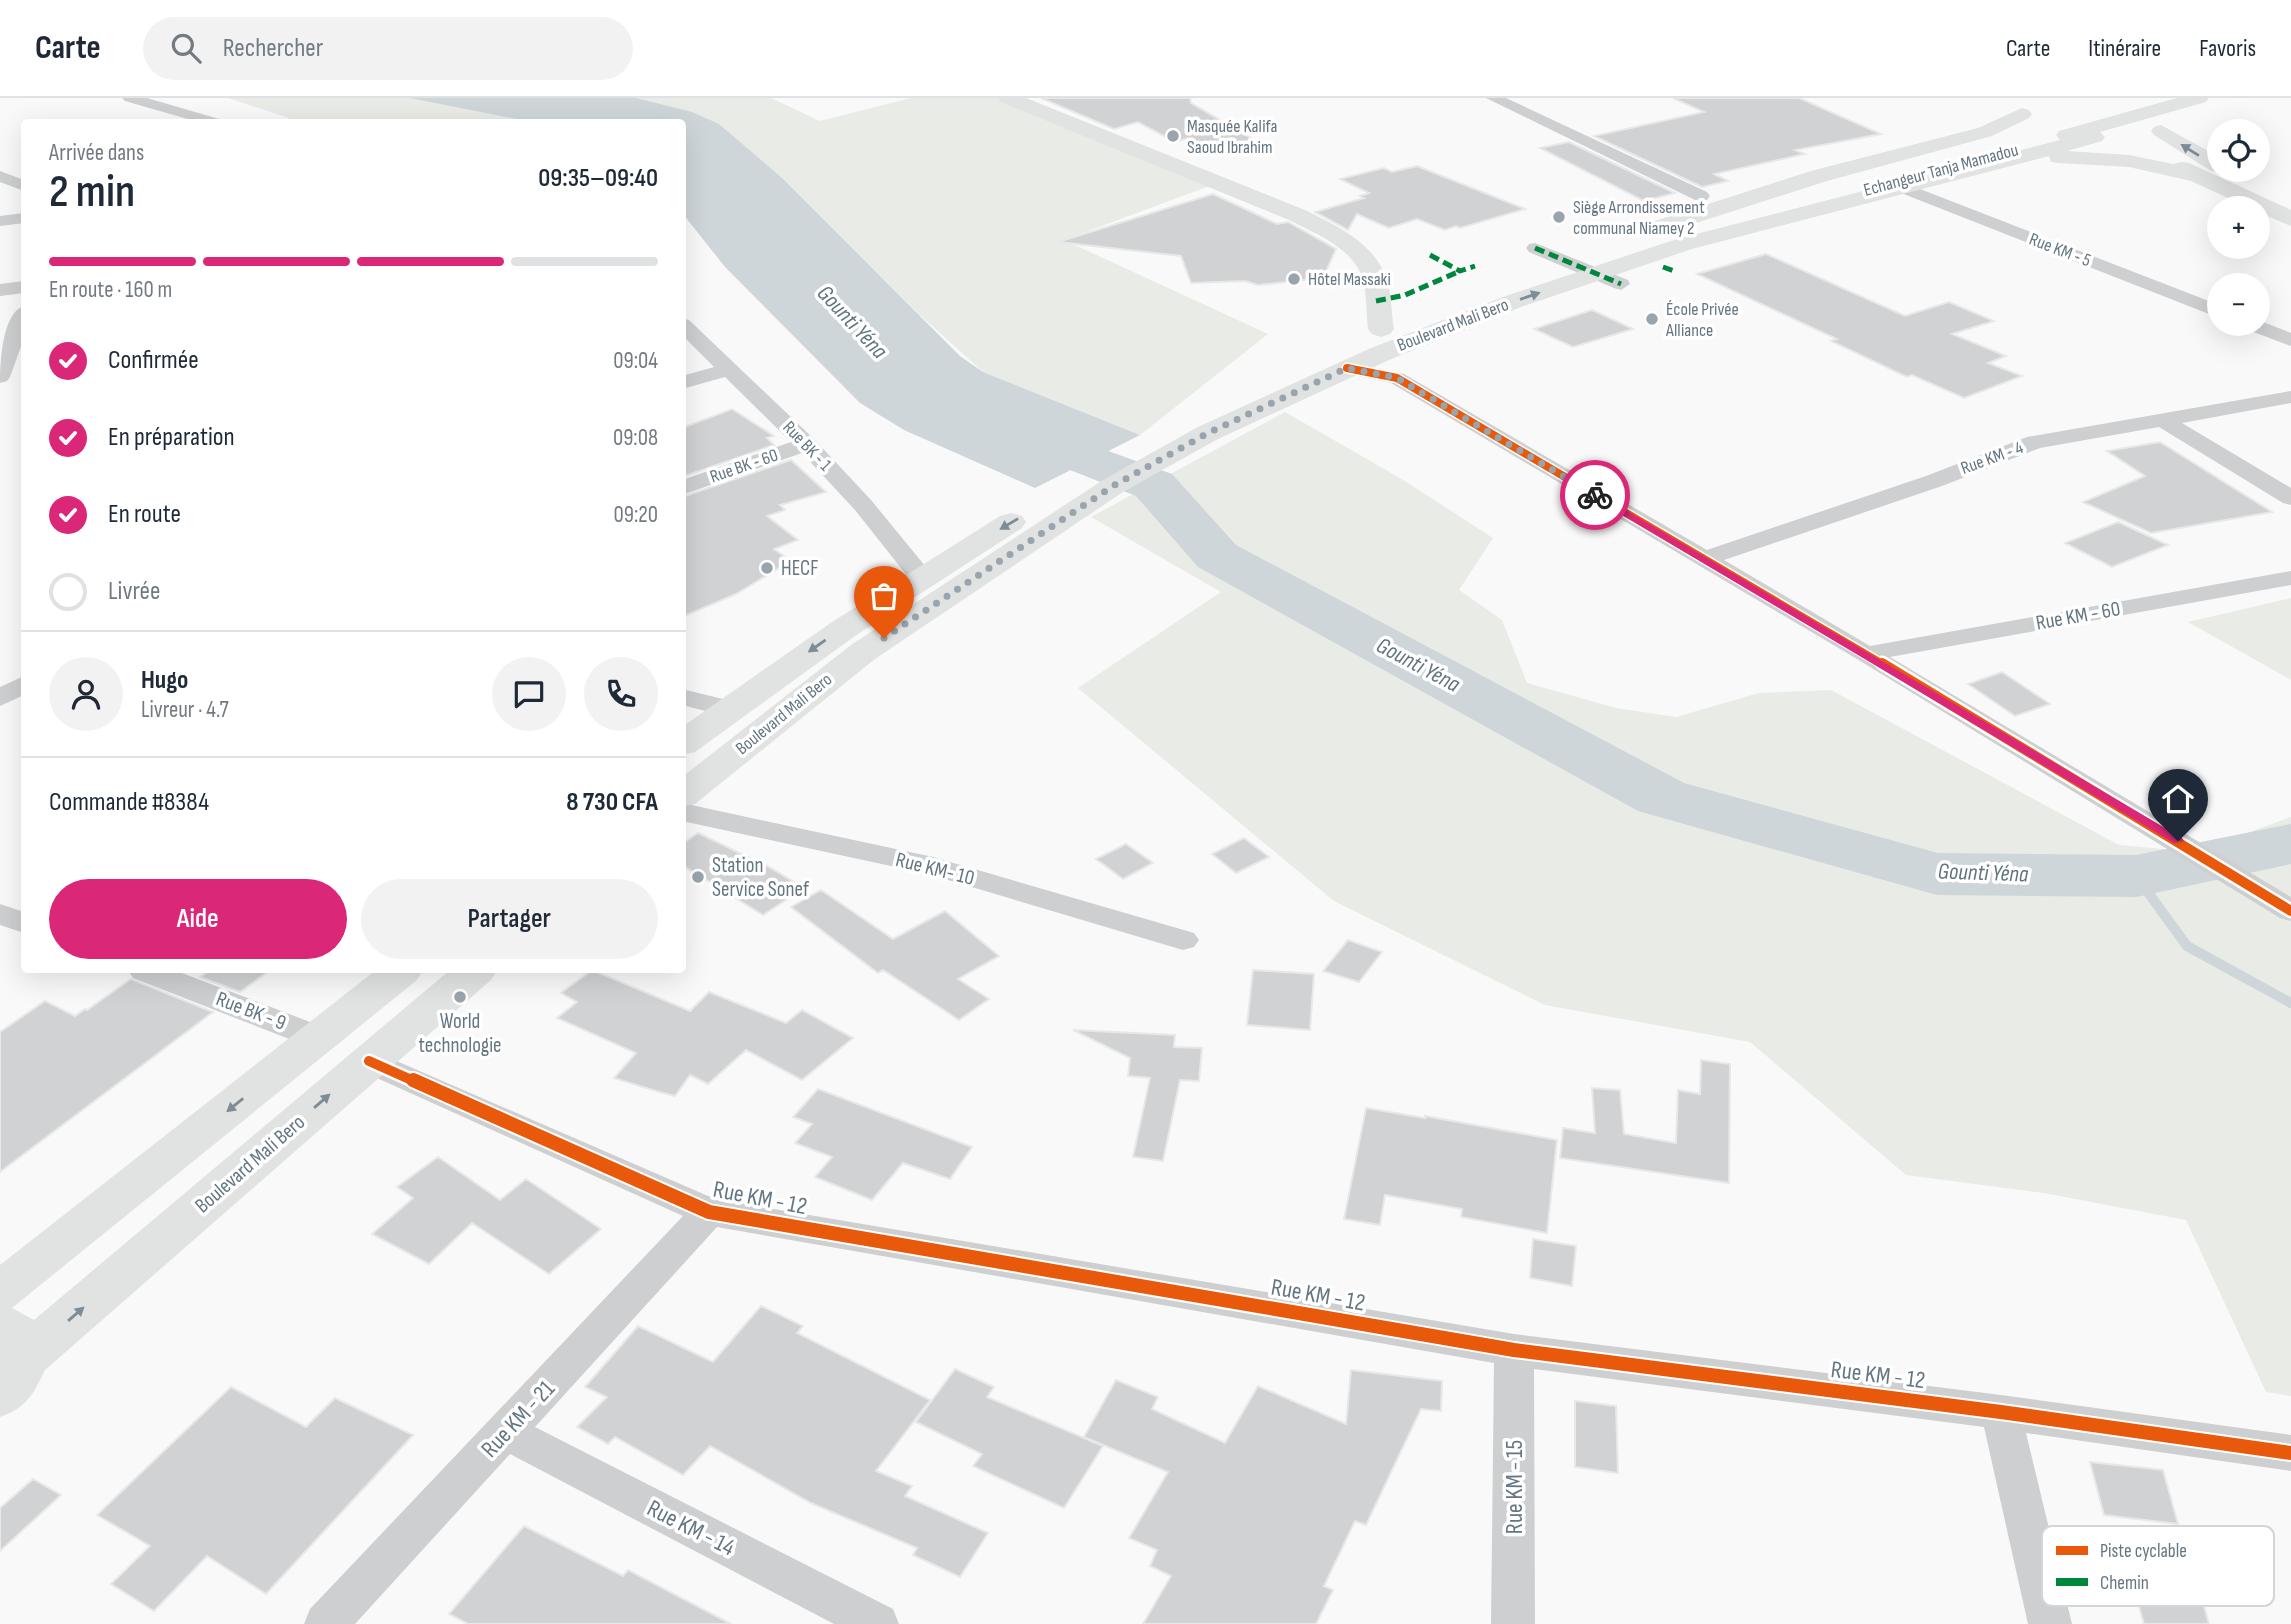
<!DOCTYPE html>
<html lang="fr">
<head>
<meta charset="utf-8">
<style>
  body { margin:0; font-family:"Sofia Sans Condensed",sans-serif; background:#f2f2f3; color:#1f2937; height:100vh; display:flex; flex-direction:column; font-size:26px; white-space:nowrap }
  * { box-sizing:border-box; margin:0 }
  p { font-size:23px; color:#747a83 }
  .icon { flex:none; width:38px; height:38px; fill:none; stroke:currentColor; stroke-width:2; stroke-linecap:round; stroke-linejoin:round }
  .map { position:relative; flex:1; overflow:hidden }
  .panel { position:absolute; left:21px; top:21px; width:665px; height:854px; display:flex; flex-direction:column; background:#fff; border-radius:7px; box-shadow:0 7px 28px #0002 }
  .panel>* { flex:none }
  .buttons { position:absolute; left:2207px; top:21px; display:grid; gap:14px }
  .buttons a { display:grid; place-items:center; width:63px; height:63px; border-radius:50%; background:#fff; box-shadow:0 7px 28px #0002; font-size:35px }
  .pin { position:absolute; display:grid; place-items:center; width:60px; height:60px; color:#fff; margin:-72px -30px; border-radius:50% 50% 50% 0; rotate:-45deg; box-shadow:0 0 7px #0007 }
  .pin .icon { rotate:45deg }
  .courier { position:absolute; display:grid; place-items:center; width:70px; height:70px; margin:-35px; border:5px solid #db2777; border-radius:50%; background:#fff; color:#222; box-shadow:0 2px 9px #0007 }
  .head em { font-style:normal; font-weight:600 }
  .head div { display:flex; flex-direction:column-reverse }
  .head { display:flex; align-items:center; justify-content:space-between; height:119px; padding:0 28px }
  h1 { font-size:46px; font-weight:600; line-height:52px }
  .bar { display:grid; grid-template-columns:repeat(4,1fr); gap:10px 7px; align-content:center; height:84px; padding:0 28px }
  .bar i { height:9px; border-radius:5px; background:#e0e1e3 }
  .bar .active { background:#db2777 }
  .bar p { grid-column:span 4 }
  .line { display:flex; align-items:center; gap:18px; padding:0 28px; border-top:2px solid #e0e1e3 }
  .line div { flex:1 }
  .round { display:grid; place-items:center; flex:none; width:74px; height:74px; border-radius:37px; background:#f2f2f3 }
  ol { padding:0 28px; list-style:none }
  li { display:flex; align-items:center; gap:21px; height:77px }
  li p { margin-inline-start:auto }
  li .icon { padding:7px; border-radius:50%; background:#db2777; color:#fff; stroke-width:4 }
  li:last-child { color:#747a83 }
  li i { width:38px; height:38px; border:4px solid #e0e1e3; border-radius:50% }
  .action { display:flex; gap:14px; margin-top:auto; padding:14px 28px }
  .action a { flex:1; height:80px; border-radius:42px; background:#db2777; color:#fff; font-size:28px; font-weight:600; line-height:80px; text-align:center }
  .action a+a { background:#f2f2f3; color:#1f2937 }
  header { display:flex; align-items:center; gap:42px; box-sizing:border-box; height:98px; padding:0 35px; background:#fff; border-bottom:2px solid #e0e1e3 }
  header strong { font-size:33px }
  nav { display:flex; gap:38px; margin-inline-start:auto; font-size:24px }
  .search { width:490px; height:63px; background:#f2f2f3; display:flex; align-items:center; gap:18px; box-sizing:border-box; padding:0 24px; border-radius:38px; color:#747a83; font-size:26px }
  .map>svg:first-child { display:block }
</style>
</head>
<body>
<header>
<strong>Carte</strong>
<div class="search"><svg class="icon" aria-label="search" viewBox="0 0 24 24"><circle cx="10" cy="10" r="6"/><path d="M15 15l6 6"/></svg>Rechercher</div>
<nav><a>Carte</a><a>Itinéraire</a><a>Favoris</a></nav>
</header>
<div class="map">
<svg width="2291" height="1526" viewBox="0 0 2291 1526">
  <rect width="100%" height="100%" fill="#f9f9f9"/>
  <path fill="#e8ebe6" d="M228,0h543l49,23 91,-23h86l215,87 -148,55 204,94 -128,101 -157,-63 -63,-57 -79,-77 -159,-116h-396l3,-4z
    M1285,314l115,66 93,60 -34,52 43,30 25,63 89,25 60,9 83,-24 72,-3 288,155 77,7 95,-35v579l-25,-4 -80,-172 -142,-27 -138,-18 -156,-133 -205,-37 -211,-104 -256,-213 143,-96 -130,-75z
    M2291,500v82l-103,-58 99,-23z"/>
  <path fill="#ced6d9" d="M410,0h226l56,14 27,12 63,54 178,178 23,16 157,63 -105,53 -131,-58 -44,-27 -135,-136 -42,-53 -1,-92h-150z"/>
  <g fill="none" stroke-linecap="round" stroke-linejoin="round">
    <path stroke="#ced6d9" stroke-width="10" d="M2136,778l51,70 104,57"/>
    <path fill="#ced6d9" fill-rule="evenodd" d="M1003,315l169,61 64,71 448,238 254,70 198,2 155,-31v40l-155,33 -199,-2 -299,-84 -440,-244 -62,-71 -150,-59 -7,-10 7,-10z"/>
  </g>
  <path fill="#d0d2d3" stroke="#e8e8e8" stroke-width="2" d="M1041,0h149l1,5 67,39 -51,9 -19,-13 -13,4 -37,-20 -24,7z
    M1673,0h126l82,36 -86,16 10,4 -91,20 14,7 -26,6 -108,-51 110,-24z
    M1569,44l106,51 -31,8 -104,-53z
    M1417,68l108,43 -65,19 -4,-2 -11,4 -28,-11 -28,9 -32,-14 -9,16 -33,-18 49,-14 -4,-2 9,-3 -29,-14 44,-11 8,4z
    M1213,96l64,30 11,-2 48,27 -13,29 -65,7 -13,-4 -54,2 -10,-27 -123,-14z
    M1766,156l139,62 44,-14 45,19 -42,13 54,22 -18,7 34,13 -58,22 -52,-23 -5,2 -76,-36 6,-2 -140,-65z
    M1592,212l41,19 -60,18 -39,-18z
    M732,311l42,27 -7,2 7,7 -92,32v-49z
    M2160,344l112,70 -121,21 -68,-31 62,-26 -38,-25z
    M791,362l35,32 -46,13 5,5 -18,6 31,24 -24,9 17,12 -55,33 -54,23v-120z
    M2118,424l50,23 -56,22 -47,-24z
    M2002,574l48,32 -35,12 -47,-32z
    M698,735l71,34 35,21 -41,27 -81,-50v-21z
    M1244,740l25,19 -33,16 -24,-19z
    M1126,746l27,19 -30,16 -27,-20z
    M821,792l72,49 52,-28 54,45 -41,23 31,20 -30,21 -76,-50 -5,3 -87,-66z
    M1348,842l34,12 -23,30 -36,-11z
    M210,872h60l-30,22 -40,-15z
    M592,872l98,41 19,-19 77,31 16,-13 51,28 -51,42 -56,-30 -38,34 -18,-9 -15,21 -19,-5 -42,-13 22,-25 -79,-35 20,-16 -16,-9z
    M1253,872l61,4 -4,56 -63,-5z
    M131,881l82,33 -213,160v-140l45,-31 30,15 10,-7 2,1z
    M1073,932l102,5 -1,12 28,1 -3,33 -19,-1 -17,81 -30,-4 17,-79 -22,-2 2,-18z
    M1701,962l29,4 -1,119 -169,-25 3,-30 32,5 -3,-45 28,2 4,44 52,9 2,-53 22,4z
    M818,991l154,58 -22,32 -47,-16 -31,37 -57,-23 17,-20 -37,-14 17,-19 -19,-7z
    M1366,1010l59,10v-2l132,24 -10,93 -86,-16 1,-8 -77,-14 -5,30 -36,-6z
    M438,1059l62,43 26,-21 75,50 -52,45 -77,-51 -43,41 -57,-30 41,-36 -16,-11z
    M1533,1141l43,7 -4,40 -42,-8z
    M761,1208l42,20 -6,7 133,67 -54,71 36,15 -7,10 83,37 -28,44 -47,-22 4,-7 -106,-45 -101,-57 -27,29 -68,-38 -7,7 -31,-17 30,-30 -22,-10 53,-61 75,36z
    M955,1271l39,18 -7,10 116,49 -39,62 -91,-42 9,-12 -66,-32z
    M1351,1272l91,11 -1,30 -20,-2 -55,116 -11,-4 -31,65 9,4 -17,34h-173l28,-48 -21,-10 7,-16 -28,-12 39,-66 -84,-35 32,-57 42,17 -6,12 73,34 33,-57 88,38z
    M231,1289l75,40 29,-29 78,37 -147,159 -59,-38 -53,55 -43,-27 39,-38 -53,-31z
    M1575,1303l41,5 2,67 -43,-6z
    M2090,1364l73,8 15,54 -74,-9z
    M33,1381l28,16 -61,56v-43z
    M524,1428l99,50 5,-6 103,54h-263l-19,-10z
    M2134,1491l67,7 8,28h-65z"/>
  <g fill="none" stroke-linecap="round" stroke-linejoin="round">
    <path fill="#cecfd0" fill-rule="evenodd" d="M122,0h25l72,21 2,3h-23l-73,-21z
      M1486,0h20l201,94 3,4 -3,4h-12z
      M0,73l24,9v11l-24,-9z
      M1902,84l317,123v13l-323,-127 -3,-4z
      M24,115v10l-24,3v-10z
      M1535,145l93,37 2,4 -9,6 -7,-2 -85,-36 -3,-4 3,-4z
      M24,183v12l-24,3v-12z
      M24,208v32l-14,39 -3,4 -7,2c0,-19 2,-71 24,-77z
      M682,220l7,2 125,119 57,61 59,72 3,5 -3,5 -9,2 -9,-2 -57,-72 -53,-57 -120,42v-15l109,-38 -66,-65 -43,12v-13l32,-9 -32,-32z
      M2258,222l33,13v13l-48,-18 -3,-4h18z
      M1347,264l57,12 303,176 219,-74 101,-39 264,-46v12l-109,20 109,65v17l-8,-2 -124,-76 -119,21 -98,38 -218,74 146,86 421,-75v14l-401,72 401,240v24l-11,-3 -423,-259 -466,-276 -51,-11 -3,-4 3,-4z
      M24,578v19l-24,11v-19z
      M682,591l57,14 3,6 -3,6 -10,2 -47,-12z
      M682,705l251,54 261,76 5,7 -5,7 -11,3 -255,-76 -246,-53z
      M0,806l24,8v21l-24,-8z
      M128,872h46l157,60 5,8 -5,8 -12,4 -12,-4 -174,-68z
      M369,951l346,150 799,135 487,61 290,40v36l-265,-38 46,191h-44l-44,-197 -450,-58 1,255h-44l3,-261 -777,-136 -182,200 358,182 6,15h-65l-324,-170 -155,170h-51l6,-15 373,-393 -326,-147 -5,-8 5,-8z"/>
    <path fill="#e1e2e2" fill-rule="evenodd" d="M998,0h28l279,112c32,16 70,33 82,70 5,15 4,33 7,49l-4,5 -9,3 -9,-3 -4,-5c-2,-16 -1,-33 -5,-49 -9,-32 -47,-46 -74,-60l-288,-118z"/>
    <path fill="#e1e2e2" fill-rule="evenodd" d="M2177,0h32l-3,4 -106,30 5,5 -3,4 -35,10 62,4 44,9 8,-2 8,1 102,47v16l-33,-14v-4h-8l-59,-27 -62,-14 -70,-4 -8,-1 -2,-6 -357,93 -171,58 -132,53 -171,79 -95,53 -248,167 -180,145 -13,3v-30l169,-132 252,-165 95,-53 173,-79 132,-51 174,-58 383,-99 -4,-5 3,-4z
      M2022,10l7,2 3,4 -3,4 -37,18 -165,45 -159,51h-16l-4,-5 4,-5 159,-51 167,-43z
      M2161,27l58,32v13h8l-8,2 -8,-1 -57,-36 -3,-4 3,-4z
      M1011,415l11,3 4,6 -4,6 -167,108 -160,116 -13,3v-28l150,-105 168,-106z
      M376,872h47l-6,10 -405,328 22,12 416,-350h47l-6,10 -446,390c-12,25 -19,38 -45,47v-152z"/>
    <path stroke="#00873e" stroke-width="5" stroke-dasharray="10 5" stroke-linecap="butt" d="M1535,150l86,36
      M1430,157l30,16 15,-5
      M1663,169l14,5
      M1376,203l29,-6 55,-24"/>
    <g stroke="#fff" stroke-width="11">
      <path id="cycleway-far2" d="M1347,270l50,10 487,287"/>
    </g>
    <g stroke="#fff" stroke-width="15">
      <path id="cycleway-far1" d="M1882,565l409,248
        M369,963l47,21"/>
    </g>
    <g stroke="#fff" stroke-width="18">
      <path id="cycleway" d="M413,982l296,132 805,138 487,62 290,41"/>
    </g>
    <use href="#cycleway-far2" stroke="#e8590c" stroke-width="8"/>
    <use href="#cycleway-far1" stroke="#e8590c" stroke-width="10"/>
    <use href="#cycleway" stroke="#e8590c" stroke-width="14"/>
  </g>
  <defs><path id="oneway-solid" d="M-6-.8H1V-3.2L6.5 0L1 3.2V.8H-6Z" transform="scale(1.75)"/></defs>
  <g fill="#7e8c96">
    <use href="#oneway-solid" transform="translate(2190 52) rotate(-148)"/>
    <use href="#oneway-solid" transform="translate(1530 198) rotate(-19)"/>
    <use href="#oneway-solid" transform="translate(1009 426) rotate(149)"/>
    <use href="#oneway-solid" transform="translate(817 548) rotate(145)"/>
    <use href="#oneway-solid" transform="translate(322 1003) rotate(-41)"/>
    <use href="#oneway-solid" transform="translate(235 1007) rotate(141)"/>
    <use href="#oneway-solid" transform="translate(76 1216) rotate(-41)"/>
  </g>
  <path fill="#db2777" d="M1595,394l587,346 2,3 -10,2 -582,-346 -1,-2z"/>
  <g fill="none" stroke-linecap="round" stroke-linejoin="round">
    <path stroke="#99a4ac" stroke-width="7" stroke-dasharray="0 12.6" d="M884,540l229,-152 95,-53 139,-65 50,10 198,117"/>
  </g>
  <g fill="#99a4ac" stroke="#fff" stroke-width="2.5">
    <circle cx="1173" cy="38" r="7"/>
    <circle cx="1559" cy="119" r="7"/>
    <circle cx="1294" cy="181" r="7"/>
    <circle cx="1652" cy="221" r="7"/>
    <circle cx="767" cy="470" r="7"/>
    <circle cx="698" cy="779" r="7"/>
    <circle cx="460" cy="899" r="7"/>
  </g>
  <g text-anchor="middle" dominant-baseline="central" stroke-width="7" stroke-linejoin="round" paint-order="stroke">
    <g font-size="18" fill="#657683" stroke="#fff" text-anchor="start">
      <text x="1187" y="28">Masquée Kalifa<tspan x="1187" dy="21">Saoud Ibrahim</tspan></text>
      <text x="1573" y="109">Siège Arrondissement<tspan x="1573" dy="21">communal Niamey 2</tspan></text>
      <text x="1308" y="181">Hôtel Massaki</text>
      <text x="1666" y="211">École Privée<tspan x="1666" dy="21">Alliance</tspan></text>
    </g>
    <g font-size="18" fill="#657683" stroke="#fff">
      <text transform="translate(1941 72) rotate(-15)">Echangeur Tanja Mamadou</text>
      <text transform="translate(2060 152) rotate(21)">Rue KM - 5</text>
      <text transform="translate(1453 227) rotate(-21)">Boulevard Mali Bero</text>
      <text transform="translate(807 348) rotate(46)">Rue BK - 1</text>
      <text transform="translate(1992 360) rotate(-20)">Rue KM - 4</text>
      <text transform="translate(744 368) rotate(-19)">Rue BK - 60</text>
      <text transform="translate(784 616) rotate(-39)">Boulevard Mali Bero</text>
    </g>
    <g font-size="21" fill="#657683" stroke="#fff" text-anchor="start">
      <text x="781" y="470">HECF</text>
      <text x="712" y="767">Station<tspan x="712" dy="24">Service Sonef</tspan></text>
      <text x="460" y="923" text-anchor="middle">World<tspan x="460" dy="24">technologie</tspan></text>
    </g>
    <g font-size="21" fill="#657683" stroke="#fff">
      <text transform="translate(2078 518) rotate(-10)">Rue KM - 60</text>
      <text transform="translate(935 771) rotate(14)">Rue KM- 10</text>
      <text transform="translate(251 913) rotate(21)">Rue BK - 9</text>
      <text transform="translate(250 1066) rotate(-41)">Boulevard Mali Bero</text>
    </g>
    <g font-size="23" font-style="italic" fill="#60757c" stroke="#fff">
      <text transform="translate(852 224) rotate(47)">Gounti Yéna</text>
      <text transform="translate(1418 567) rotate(28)">Gounti Yéna</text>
      <text transform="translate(1983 775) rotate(2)">Gounti Yéna</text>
    </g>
    <g font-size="24" fill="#657683" stroke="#fff">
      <text transform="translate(760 1100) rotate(11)">Rue KM - 12</text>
      <text transform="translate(1318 1197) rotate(10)">Rue KM - 12</text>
      <text transform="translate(1878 1277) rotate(7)">Rue KM - 12</text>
      <text transform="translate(518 1321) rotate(-47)">Rue KM - 21</text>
      <text transform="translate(1514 1389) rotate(-90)">Rue KM - 15</text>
      <text transform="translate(691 1430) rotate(27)">Rue KM - 14</text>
    </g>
  </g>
  <rect x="2042" y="1428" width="232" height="80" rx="10" fill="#fff" stroke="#d1d6da" stroke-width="2"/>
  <rect x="2056" y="1448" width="32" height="9" fill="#e8590c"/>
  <rect x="2056" y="1480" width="32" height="8" fill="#00873e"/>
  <g font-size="19" fill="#657683">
    <text x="2100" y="1459">Piste cyclable</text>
    <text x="2100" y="1491">Chemin</text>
  </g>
</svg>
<div class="buttons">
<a><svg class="icon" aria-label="locate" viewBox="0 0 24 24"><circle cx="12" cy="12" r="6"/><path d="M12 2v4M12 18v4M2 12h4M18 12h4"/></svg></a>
<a>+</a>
<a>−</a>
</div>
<div class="pin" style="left:884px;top:540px;background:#ea580c"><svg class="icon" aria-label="bag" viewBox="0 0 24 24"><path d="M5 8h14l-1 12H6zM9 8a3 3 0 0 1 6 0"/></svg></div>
<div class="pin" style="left:2178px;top:743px;background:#1f2937"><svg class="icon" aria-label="home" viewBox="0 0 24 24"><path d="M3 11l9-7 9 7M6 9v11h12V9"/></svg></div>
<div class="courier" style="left:1595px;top:397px"><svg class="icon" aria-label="bike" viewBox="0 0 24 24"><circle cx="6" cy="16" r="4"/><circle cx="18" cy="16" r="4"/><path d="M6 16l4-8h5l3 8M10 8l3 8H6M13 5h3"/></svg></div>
<section class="panel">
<div class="head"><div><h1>2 min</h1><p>Arrivée dans</p></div><em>09:35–09:40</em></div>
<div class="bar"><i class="active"></i><i class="active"></i><i class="active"></i><i></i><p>En route · 160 m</p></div>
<ol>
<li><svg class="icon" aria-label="check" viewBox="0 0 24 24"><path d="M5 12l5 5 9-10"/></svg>Confirmée<p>09:04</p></li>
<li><svg class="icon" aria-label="check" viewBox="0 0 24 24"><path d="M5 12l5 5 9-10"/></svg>En préparation<p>09:08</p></li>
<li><svg class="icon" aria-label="check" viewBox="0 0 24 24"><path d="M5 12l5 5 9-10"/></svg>En route<p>09:20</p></li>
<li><i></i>Livrée</li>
</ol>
<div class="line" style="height:126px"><a class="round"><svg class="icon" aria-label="person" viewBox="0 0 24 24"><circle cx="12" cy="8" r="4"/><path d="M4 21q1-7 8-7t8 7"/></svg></a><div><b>Hugo</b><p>Livreur · 4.7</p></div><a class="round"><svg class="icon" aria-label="chat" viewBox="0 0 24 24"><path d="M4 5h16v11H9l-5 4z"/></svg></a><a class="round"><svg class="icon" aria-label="phone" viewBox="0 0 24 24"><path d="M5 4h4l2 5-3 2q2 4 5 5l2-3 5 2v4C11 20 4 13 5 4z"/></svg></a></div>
<div class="line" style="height:91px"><div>Commande #8384</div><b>8 730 CFA</b></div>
<div class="action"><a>Aide</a><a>Partager</a></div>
</section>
</div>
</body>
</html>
